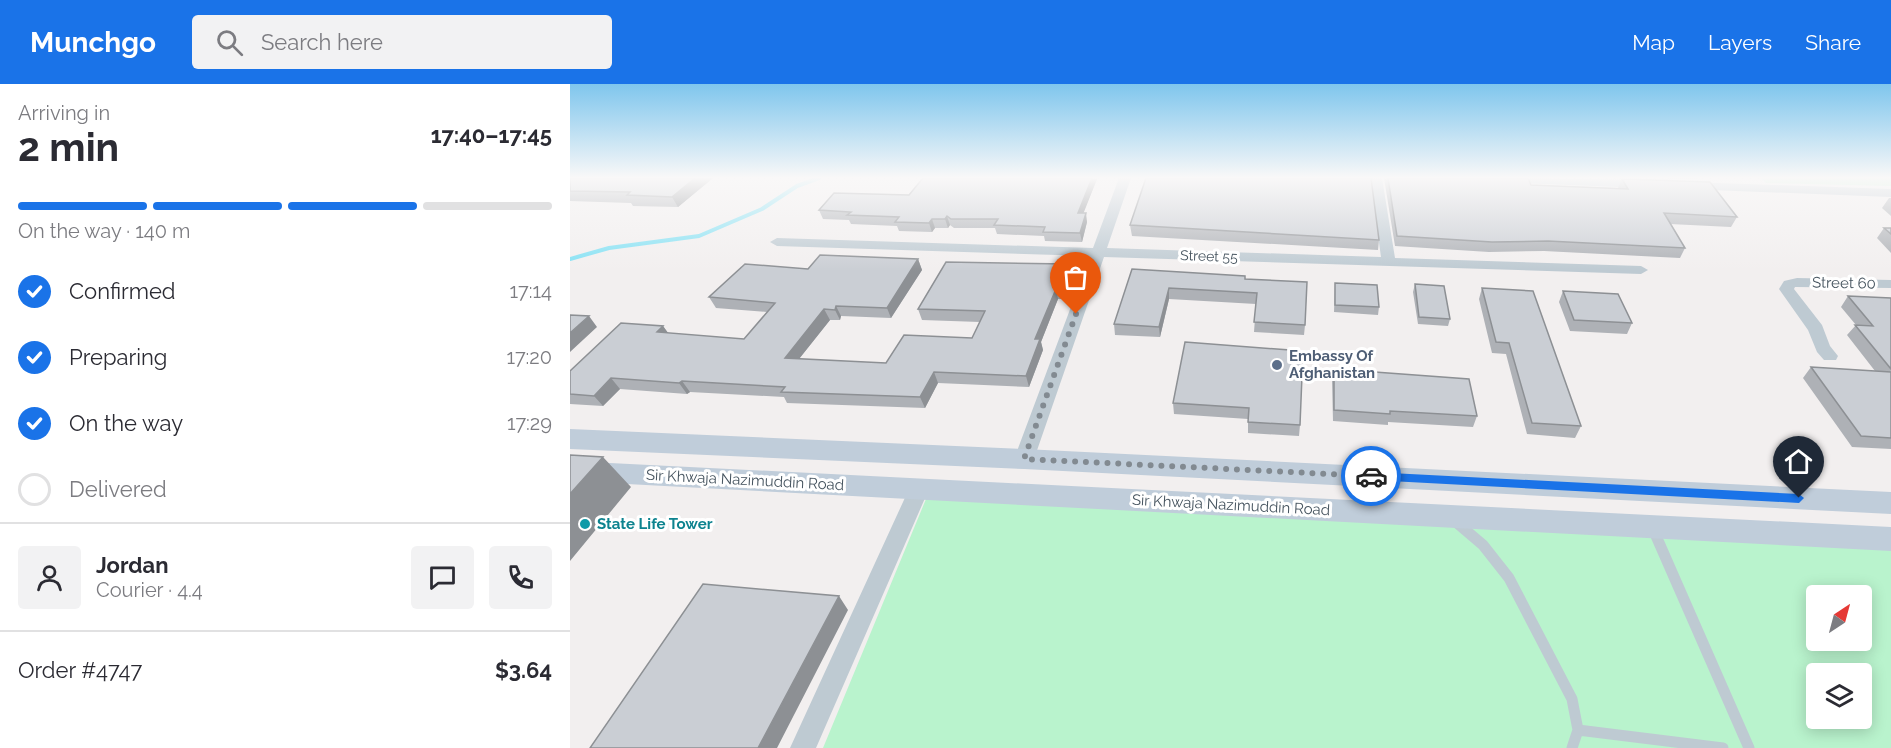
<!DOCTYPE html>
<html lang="en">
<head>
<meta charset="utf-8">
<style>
  body { margin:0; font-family:Raleway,sans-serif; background:#f2f2f3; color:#2b2b33; height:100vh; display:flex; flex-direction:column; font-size:22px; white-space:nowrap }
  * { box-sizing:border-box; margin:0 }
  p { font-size:20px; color:#7c7c81 }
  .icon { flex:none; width:33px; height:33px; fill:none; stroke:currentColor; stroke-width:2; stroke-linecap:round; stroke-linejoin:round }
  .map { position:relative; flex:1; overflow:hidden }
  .drawer { display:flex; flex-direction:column; background:#fff; width:570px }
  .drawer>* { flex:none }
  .needle { width:39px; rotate:36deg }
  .buttons { position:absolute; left:1236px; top:501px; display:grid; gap:12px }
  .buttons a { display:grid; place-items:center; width:66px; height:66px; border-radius:6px; background:#fff; box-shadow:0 3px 15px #0003; font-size:30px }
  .pin { position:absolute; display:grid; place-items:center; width:51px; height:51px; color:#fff; margin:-62px -26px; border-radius:50% 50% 50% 0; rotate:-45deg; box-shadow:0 0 6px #0007 }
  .pin .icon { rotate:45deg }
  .courier { position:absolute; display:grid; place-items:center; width:60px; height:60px; margin:-30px; border:4px solid #1a73e8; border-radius:50%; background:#fff; color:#222; box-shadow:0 2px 8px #0007 }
  .overview em { font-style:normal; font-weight:700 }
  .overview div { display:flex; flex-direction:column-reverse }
  .overview { display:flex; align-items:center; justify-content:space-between; height:102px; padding:0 18px }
  h1 { font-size:39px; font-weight:700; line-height:45px }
  .bar { display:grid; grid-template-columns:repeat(4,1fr); gap:9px 6px; align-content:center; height:72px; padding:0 18px }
  .bar i { height:8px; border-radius:4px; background:#e1e1e2 }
  .bar .active { background:#1a73e8 }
  .bar p { grid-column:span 4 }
  .line { display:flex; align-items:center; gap:15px; padding:0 18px; border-top:2px solid #e1e1e2 }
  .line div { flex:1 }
  .round { display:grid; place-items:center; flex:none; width:63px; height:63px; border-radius:6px; background:#f2f2f3 }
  ol { padding:0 18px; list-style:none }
  li { display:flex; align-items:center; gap:18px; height:66px }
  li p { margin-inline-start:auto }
  li .icon { padding:6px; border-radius:50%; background:#1a73e8; color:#fff; stroke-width:4 }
  li:last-child { color:#7c7c81 }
  li i { width:33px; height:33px; border:3px solid #e1e1e2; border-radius:50% }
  header { display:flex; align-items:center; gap:36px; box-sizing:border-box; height:84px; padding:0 30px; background:#1a73e8; color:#fff }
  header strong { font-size:28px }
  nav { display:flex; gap:33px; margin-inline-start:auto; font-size:21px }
  .search { width:420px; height:54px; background:#f2f2f3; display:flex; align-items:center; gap:15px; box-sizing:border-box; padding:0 21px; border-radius:6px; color:#7c7c81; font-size:22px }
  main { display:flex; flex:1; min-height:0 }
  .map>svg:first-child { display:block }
</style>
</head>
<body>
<header>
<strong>Munchgo</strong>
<div class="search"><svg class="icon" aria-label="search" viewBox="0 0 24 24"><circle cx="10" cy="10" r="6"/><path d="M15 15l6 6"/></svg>Search here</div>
<nav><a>Map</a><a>Layers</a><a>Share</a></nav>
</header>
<main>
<section class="drawer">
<div class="overview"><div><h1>2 min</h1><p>Arriving in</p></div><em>17:40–17:45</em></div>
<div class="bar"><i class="active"></i><i class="active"></i><i class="active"></i><i></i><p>On the way · 140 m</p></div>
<ol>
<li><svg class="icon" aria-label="check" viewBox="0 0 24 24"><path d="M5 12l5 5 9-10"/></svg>Confirmed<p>17:14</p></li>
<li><svg class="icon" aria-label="check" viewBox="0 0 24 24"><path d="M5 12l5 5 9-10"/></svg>Preparing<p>17:20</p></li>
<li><svg class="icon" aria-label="check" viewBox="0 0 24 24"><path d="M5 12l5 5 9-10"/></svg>On the way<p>17:29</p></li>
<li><i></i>Delivered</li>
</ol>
<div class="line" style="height:108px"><a class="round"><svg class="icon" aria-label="person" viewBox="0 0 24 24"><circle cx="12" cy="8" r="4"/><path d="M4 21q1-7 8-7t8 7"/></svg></a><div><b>Jordan</b><p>Courier · 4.4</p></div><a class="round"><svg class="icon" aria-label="chat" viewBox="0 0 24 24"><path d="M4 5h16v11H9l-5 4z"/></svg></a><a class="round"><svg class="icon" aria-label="phone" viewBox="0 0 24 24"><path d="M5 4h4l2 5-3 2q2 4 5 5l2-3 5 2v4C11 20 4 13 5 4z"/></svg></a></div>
<div class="line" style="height:78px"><div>Order #4747</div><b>$3.64</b></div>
</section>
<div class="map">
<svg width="1321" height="664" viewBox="0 0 1321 664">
  <rect width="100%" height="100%" fill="#f2efef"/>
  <path fill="#b9f3cd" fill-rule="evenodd" d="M1191,94h130v8l-125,-3z
    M356,415l965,47v202h-1068zM1246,512h46v44h-46zM1246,590h46v44h-46z"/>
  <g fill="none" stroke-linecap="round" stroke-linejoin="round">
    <path stroke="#83e1f4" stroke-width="4" d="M0,175l39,-11 90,-12 63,-27 35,-23 22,-8"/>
    <path stroke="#becad2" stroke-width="11" d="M886,438l27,23 26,33 63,121 6,31 -6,18
      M1083,445l96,219
      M1008,646l145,18"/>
    <path fill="#becad2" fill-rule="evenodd" d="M549,94h12l-24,70 274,9 -11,-79h12l13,80 246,8 7,4 -7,4 -537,-17 -70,202 -3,5 -7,2 -7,-2 -3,-5 76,-203 -313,-10 -7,-4 7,-4 316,10z
      M916,94l157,2 6,4 -6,4 -151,-6z
      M1119,98l202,7v8l-206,-8 -2,-3z
      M1227,194l94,2v8l-96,-1 -1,2 28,36 8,21 8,10 -2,4h-12l-7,-8 -9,-22 -29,-41 5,-8z
      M349,397l7,3 3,5 -113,259h-26l119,-259 3,-5z"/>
    <path fill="#c0cdda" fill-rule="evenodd" d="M0,345l454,20 867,43v22l-867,-45 -454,-20z
      M0,377l1321,66v24l-1321,-70z"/>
  </g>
  <path fill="#aeb1b6" d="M0,94h143l-35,29 -45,-1 -2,-3 -61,-2z
    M814,94h144l3,7 87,3 4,-9 115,38 -6,10 -61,-3 15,24 -5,10 -136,-7 -55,1 -94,-6z
    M1096,94h31l-1,1z
    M527,95l-14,34 4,9 -5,20 -37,-1 -1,-5 -47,-2 -2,-6h-41l-4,-3 -2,3h-13l-3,4 -33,-1 -2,-5 -46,-2 -2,-4 -26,-1 -4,-9 90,-15z
    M1319,114h2v18l-9,-8z
    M560,141l249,15 -1,10 -246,-14z
    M1314,144h7v25l-14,-15z
    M348,175l4,11 -31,48 -50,-2 -1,4h-10l-31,39 87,4 86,-25 8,-16 -58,-2 -4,-11 152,-35 -9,25h-3l-17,43 2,8 -14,37 -91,-4 -13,25 -138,-5 -3,-6 -94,-5 -3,2 -67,-5 -17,17 -33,-2v-33l93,-45 5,7 76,6 23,-27 -51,-4 -7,-11 99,-28z
    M562,185l113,10 60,46 -1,10 -50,-3 2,-28 -87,-5 -9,38 -45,-2 -1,-11z
    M765,199l44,24 -1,8 -44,-3z
    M845,200l35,35 -2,7 -30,-2 -5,-32z
    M912,204l99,138 -6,12 -48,-4 -21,-80 -14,-1 -13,-54z
    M993,207l69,32 -5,11 -57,-3 -11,-29z
    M1278,212l43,2v151l-39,-2 -49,-69 8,-11 64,4 -28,-36 9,-10 -15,-18z
    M615,258l115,83 -1,11 -51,-3v-14l-74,-5 -1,-11z
    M764,285l143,47 -4,11 -85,-5v3l-55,-4 -1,-41z"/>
  <path fill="#8d9094" d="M125,94h18l-35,29 -6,-10z
    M522,94l5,1 -17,43 -2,-9z
    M516,129l1,9 -5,20 -2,-9z
    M377,132l3,9 -2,3 -3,-9z
    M362,135l3,9 -3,4 -3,-9z
    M348,175l4,11 -31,48 -4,-10z
    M498,180l2,10 -9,25 -2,-10z
    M599,204v11l-9,38 -1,-10z
    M486,205l2,10 -17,43 2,8 -14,37 -3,-11 9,-37z
    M266,222l5,10 -1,4 -5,-10z
    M254,225l6,11 -39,49 -6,-11z
    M19,232l8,11 -27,25v-19z
    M93,242l8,11 -14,-5z
    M364,288l4,11 -13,25 -5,-11z
    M41,294l9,11 -17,17 -9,-10z
    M112,297l8,11 -3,2 -8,-11z
    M33,373l28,30 -61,74v-67z
    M269,512l9,14 -71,138h-19z"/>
  <path fill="#caced4" stroke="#8d9094" stroke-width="1.5" d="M0,94h125l-23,19 -45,-2 3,-3 -60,-1z
    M353,94h169l-14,35h8l-6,20 -37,-1 2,-5 -51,-2 4,-6h-47l-4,-3 -2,3h-13l-3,4 -34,-1 4,-5 -52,-2 4,-3 -32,-2 15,-17 75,2z
    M576,94h225l8,62 -249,-15z
    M818,94h140l3,7 97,4 -6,-10 88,3 27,35 -73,-4 21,35 -137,-7 -56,1 -95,-6z
    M1314,144h7v6z
    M250,171l98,4 -31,49 -51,-2 -1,4 -11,-1 -39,49 101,5 18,-28 68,3 13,-27 -67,-2 28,-47 122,2 -9,25h-3l-21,50h5l-14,37 -92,-4 -14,25 -139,-5 4,-5 -103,-6 -3,2 -68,-5 -17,18 -24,-2v-23l51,-48 42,3 -6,6 87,7 31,-36 -66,-6 36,-33 63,5z
    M562,185l113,7v3l62,3 -2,43 -51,-3 3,-29 -88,-5 -10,39 -45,-3z
    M765,199l42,2 2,22 -44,-2z
    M845,200l29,2 6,33 -31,-2z
    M912,204l51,3 48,135 -49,-3 -23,-80 -13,-1z
    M993,207l55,3 14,29 -58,-3z
    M1278,212l43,2v71l-36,-44 18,1z
    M0,231l19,1 -19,17z
    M615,258l118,9 -3,74 -52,-3 1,-14 -76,-5z
    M1241,283l80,5v66l-30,-2z
    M764,285l135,10 8,37 -87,-5v3l-56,-4z
    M0,371l33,2 -33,37z
    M133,500l136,12 -81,152h-168z"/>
  <linearGradient id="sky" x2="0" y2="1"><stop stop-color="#7fc6ed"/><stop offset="0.5" stop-color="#f9f8f8"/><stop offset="1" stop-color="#f9f8f8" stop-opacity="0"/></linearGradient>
  <rect width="1321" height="187" fill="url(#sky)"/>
  <path fill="#1a73e8" d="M801,388l428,22 5,4 -5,5 -428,-23 -5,-4z"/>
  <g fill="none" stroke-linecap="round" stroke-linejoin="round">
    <path stroke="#828a91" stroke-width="6" stroke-dasharray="0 10.8" d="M506,230l-52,145 347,17"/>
  </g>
  <circle fill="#5c6f8a" stroke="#fff" stroke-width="2" cx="707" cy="281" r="6"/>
  <circle fill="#0f9aa8" stroke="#fff" stroke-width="2" cx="15" cy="440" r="6"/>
  <g text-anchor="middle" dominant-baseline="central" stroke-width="6" stroke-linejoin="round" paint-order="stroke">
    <g font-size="14" fill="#45535e" stroke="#fff">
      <text transform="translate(639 172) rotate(2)">Street 55</text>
    </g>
    <g font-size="15" fill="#45535e" stroke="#fff">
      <text transform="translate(1274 199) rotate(1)">Street 60</text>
      <text transform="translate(175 396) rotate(3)">Sir Khwaja Nazimuddin Road</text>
      <text transform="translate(661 421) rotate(3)">Sir Khwaja Nazimuddin Road</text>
    </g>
    <g font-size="15" font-weight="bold" fill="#4e5e75" stroke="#fff" text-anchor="start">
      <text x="719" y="272">Embassy Of<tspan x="719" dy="17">Afghanistan</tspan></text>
    </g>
    <g font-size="15" font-weight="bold" fill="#0d838f" stroke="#fff" text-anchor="start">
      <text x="27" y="440">State Life Tower</text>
    </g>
  </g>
</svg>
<div class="buttons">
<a><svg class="needle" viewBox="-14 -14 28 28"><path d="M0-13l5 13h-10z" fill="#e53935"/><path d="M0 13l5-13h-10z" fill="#7c7c81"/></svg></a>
<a><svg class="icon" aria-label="layers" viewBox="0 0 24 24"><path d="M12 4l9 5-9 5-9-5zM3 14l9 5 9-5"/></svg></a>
</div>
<div class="pin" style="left:506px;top:230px;background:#ea580c"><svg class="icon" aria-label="bag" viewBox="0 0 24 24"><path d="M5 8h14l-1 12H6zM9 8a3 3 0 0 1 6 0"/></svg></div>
<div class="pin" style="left:1229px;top:414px;background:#1f2937"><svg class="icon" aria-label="home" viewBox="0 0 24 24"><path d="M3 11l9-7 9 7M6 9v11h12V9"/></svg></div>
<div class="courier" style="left:801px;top:392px"><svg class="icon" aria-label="car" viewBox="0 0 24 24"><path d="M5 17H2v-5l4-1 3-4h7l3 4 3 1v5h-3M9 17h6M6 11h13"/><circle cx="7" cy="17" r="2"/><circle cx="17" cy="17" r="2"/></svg></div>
</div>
</main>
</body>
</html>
